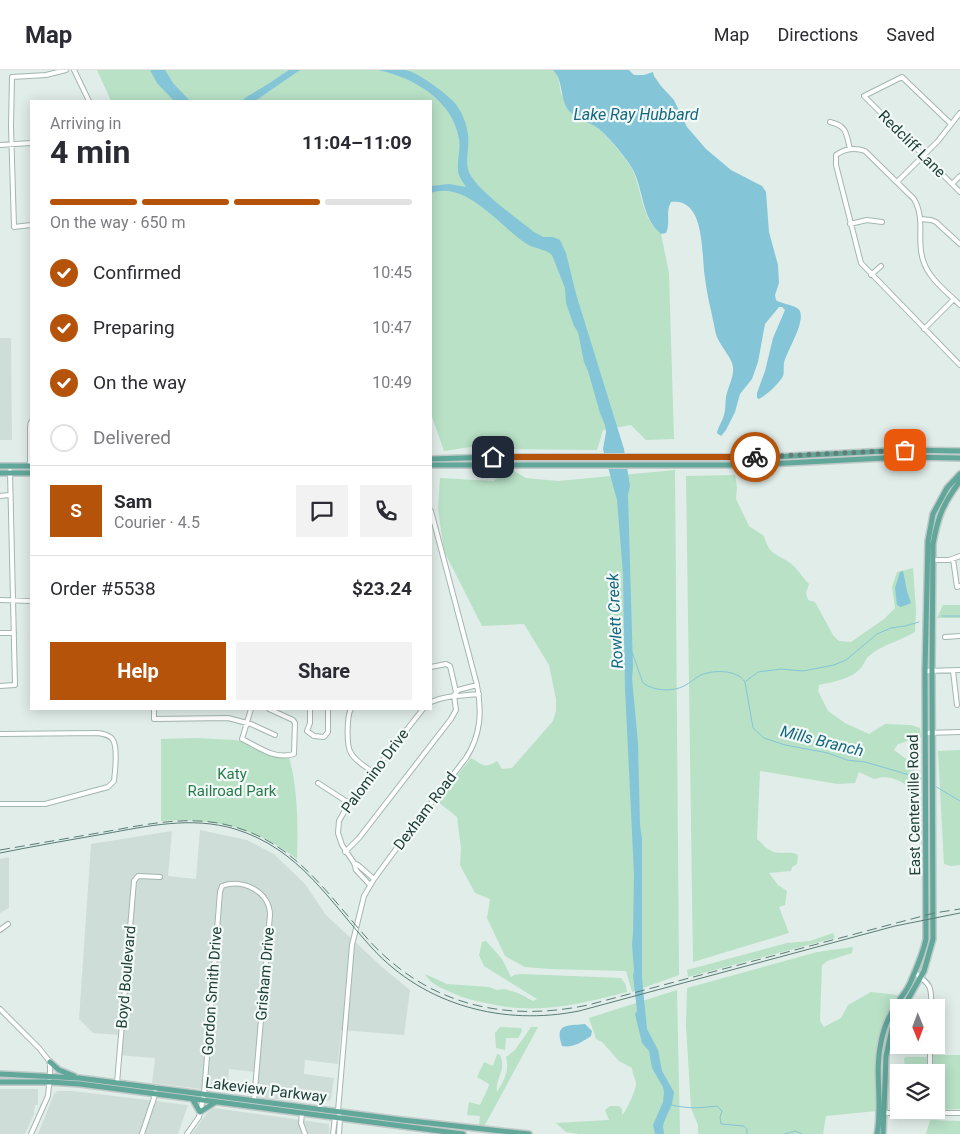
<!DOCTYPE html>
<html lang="en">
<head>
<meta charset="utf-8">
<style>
  body { margin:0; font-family:Roboto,sans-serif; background:#f2f2f3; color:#2b2b33; height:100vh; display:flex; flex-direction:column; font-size:19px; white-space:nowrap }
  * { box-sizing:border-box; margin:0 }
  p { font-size:16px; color:#7c7c81 }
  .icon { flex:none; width:28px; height:28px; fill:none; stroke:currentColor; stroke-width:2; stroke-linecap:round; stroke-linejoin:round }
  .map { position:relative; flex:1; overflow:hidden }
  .drawer { position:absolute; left:30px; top:30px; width:402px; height:610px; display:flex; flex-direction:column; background:#fff; border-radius:0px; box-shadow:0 2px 12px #0003 }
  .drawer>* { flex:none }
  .needle { width:32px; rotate:179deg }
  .tools { position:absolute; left:890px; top:929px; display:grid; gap:10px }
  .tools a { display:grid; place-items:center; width:55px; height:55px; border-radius:0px; background:#fff; box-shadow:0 2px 12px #0003; font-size:25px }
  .pin { position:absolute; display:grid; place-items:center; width:42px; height:42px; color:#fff; margin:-21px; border-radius:10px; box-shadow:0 2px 8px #0006 }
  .courier { position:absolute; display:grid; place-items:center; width:50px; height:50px; margin:-25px; border:4px solid #b45309; border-radius:50%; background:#fff; color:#222; box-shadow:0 1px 6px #0007 }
  .overview em { font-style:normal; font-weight:700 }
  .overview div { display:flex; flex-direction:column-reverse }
  .overview { display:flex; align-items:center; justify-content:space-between; height:85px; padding:0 20px }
  h1 { font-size:32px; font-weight:700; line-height:38px }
  .bar { display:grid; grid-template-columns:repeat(4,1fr); gap:8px 5px; align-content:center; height:60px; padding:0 20px }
  .bar i { height:6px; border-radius:4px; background:#e1e1e2 }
  .bar .current { background:#b45309 }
  .bar p { grid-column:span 4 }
  .line { display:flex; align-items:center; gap:12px; padding:0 20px; border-top:1px solid #e1e1e2 }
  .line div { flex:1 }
  .round { display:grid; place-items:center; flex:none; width:52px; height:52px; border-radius:0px; background:#f2f2f3 }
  ol { padding:0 20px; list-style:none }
  li { display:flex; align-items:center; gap:15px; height:55px }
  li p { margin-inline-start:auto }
  li .icon { padding:5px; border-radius:50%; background:#b45309; color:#fff; stroke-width:4 }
  li:last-child { color:#7c7c81 }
  li i { width:28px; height:28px; border:2px solid #e1e1e2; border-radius:50% }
  .primary-button { display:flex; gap:10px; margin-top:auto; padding:10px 20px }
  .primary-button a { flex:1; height:58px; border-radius:0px; background:#b45309; color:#fff; font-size:20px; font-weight:700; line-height:58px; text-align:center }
  .primary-button a+a { background:#f2f2f3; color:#2b2b33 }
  header { display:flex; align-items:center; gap:30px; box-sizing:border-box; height:70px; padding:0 25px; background:#fff; border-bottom:1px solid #e1e1e2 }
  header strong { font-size:24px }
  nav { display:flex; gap:28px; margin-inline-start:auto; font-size:18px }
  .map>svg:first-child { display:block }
</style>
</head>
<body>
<header>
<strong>Map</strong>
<nav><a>Map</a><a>Directions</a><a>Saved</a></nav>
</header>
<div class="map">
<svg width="960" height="1064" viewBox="0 0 960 1064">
  <rect width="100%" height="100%" fill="#e1ede9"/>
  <path fill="#cfddd8" d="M0,268h11l1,102h-12z
    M200,760l47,10 27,14 31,30 21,31 56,52 28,23 -6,45 -63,-5 -3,34 -33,-4 -1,14 30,4 -3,21 -2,2 -27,-2v3l-50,-6 2,-24 -25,-3 -2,23 -75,-9 3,-25 -37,-3 1,-20 -26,-2 -14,-14 12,-175 81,-13 -4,45 28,3z
    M9,787v51l-9,5v-54z
    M0,1019h38v16h-3l-1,9 -9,20h-25z
    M57,1021h16l115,14 -10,29h-140l16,-40z
    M214,1038l115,16v10h-137l15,-21z"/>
  <path fill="#b8e1c6" d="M97,0h457l4,6 3,18 14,22c6,2 19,9 24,13 7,6 31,34 34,42 9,20 9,49 28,63l8,39 5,166 -28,1 -15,-15 -28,5 -6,20 -88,-1 -6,-7 -59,9 -13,-37v-313h-320z
    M675,400l4,505 -47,17 -6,-21 -76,-2 -25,-2 -20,-11 -18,-38 3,-19 -15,-6 -15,-28 1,-17 -4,-31 -20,-16 34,-43c12,7 13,11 26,3l5,8 10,-1 41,-47 3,-10v-12l-7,-34 -25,-41 -42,2 -38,-75 -6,-42 2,-31 54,3 7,-7 13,-3 12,7 32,3z
    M735,405l2,12 -1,12 13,27 15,10c5,19 12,17 26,27 7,5 13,15 19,21l-3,9 2,7 7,2 18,33 6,6 12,1 33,-23 11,-11 -3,-21 5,-15 16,-4 3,42 -1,22c-14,9 -33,12 -46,24 -4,3 -5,9 -9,13 -9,10 -28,13 -41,16l-1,6 10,20 17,12 24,11 16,-10 26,1 9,3 1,9 -23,7 -4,6 19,14 6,18 -6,9c-12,-11 -23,-17 -39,-12l-15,-7 -4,11 -17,1 -78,-13 -3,68c4,3 8,9 13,11 9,6 19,0 28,5l-1,9 -5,3 -1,4 -22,2 9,12 9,6 -2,14 -6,2 10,26 -96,29 -7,-486z
    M943,535h17v13h-23z
    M196,668l40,2 17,5 10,7 9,4 17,1c9,32 9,69 8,102 -43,-32 -83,-42 -136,-38v-82z
    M960,680v115l-9,1 -7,-2 -6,-113z
    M833,863l2,5 -147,39 -1,-7 100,-27 23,-2z
    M486,871l16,18 9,18 3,-2 7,-1 100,4 5,7 1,7c-49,13 -91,23 -141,11 -11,-2 -23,-5 -33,-10 -11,-5 -22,-8 -28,-19l22,10 42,3 8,3 8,-1 13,4 15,8 4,-2 -53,-33 -5,-11 3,-13z
    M853,877l-1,6 -25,8 -5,4 -2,56 4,6 17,-9 7,-13 23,-13 27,3 -16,31 -7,26 2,59 -51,5 -3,18h-125v-9l-7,-17 -5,-82 1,-38 130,-36z
    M677,920l3,144h-101l-13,-2 -10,-9 53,-3 -4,-10 5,-4h9l3,3v6c4,-3 14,-25 14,-31 0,-4 -4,-11 -4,-16l-13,-7 -17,-19 -6,-3 -7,-21z
    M500,957l21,1 1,3 -4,7h-12l-1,12 -9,-2 -1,-15z
    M531,957h7l-53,98h-6l1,-9 -13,-1 2,-13 11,3 8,-17 1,-4 -12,-7 7,-15 9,4 4,-12 3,1c7,16 -5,22 -3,37 7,-11 13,-23 9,-35l9,-7z
    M932,985h28v54l-24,1v-38h-4z
    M907,987h22v15h-24l-1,-14z
    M930,1050l30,1v13h-34z"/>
  <path fill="#84c5d8" d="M150,0h15l8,13 17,18h-16l-17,-18z
    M289,0h11l-45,31h-13l3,-3 23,-14z
    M378,0c9,0 18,0 27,0 11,1 39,22 48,31 8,8 14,23 15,34 2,14 -5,29 3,41 11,18 46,42 63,56l9,5h10l7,3 6,13 10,41 48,155 6,37 -2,9 5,173 -1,10 6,65 2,82 2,14v139l5,51 11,21 4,21 12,21 -2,12 -8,18 -1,5 1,7h-9l-2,-9 10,-23 1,-10 -1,-5 -11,-19 -3,-17 -7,-8 -7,-29 2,-3 -4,-36 1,-4 -2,-27 1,-10 1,-60 -9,-186 -2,-114 -6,-74 -14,-51 3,-17 -1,-7 -5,-12 -12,-42 -4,-9 -6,-30 -4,-6 -8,-23 -1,-15 -13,-33c-6,-6 -17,-6 -25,-11 -26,-16 -60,-64 -96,-51v-7l18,-2 17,3c-3,-5 -8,-11 -8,-17 -1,-11 3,-21 1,-31 -6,-39 -46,-62 -81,-69z
    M553,0h76l5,5h10l9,-3 1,4 7,10 13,14 13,27 19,22 25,21 31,16 4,6 3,40 9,33 1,18 -4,12 1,5c5,4 21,5 24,11 5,13 -13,39 -16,52 -1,5 1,10 -2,15 -6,8 -14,16 -23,21l-2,-1v-5l8,-22 8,-33 12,-28 -3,-3h-3l-14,17 -7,38 -6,17 -12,15 -5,18 -9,18 -5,6 -4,-3c1,-6 5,-11 7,-18 2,-6 1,-12 2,-18 2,-11 8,-19 7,-30 -1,-11 -16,-23 -18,-37 -3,-17 -8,-34 -10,-52 -4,-23 1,-81 -34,-76 -6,10 0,21 -5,31l-5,1c-20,-16 -17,-45 -29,-66 -6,-10 -26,-35 -36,-41 -6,-4 -22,-11 -26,-15 -11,-12 -6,-32 -17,-42z
    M903,501l4,20 4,12 -10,4 -4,-2 -2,-17 5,-16z
    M585,954l7,7 -1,5c-9,6 -18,12 -29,10 -8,-23 5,-20 23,-22z"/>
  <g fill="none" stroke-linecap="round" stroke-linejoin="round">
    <path stroke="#84c5d8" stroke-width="1" d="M942,546h18
      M632,582l11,31c11,8 29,9 41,3 6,-3 11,-8 17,-11 12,-5 36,-6 44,7l8,46 11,10 21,7 43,8 19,7 18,2 21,6 37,11
      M746,611l12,-9 23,-3 22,2 31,-6 12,-5 31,-26 14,-6 14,-2 14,-4
      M935,716l25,15
      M671,1035c19,4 28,3 46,1l5,5 -2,6 1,7 23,2 3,3v5
      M785,1064l10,-3 7,3"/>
    <g stroke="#a3b6b1" stroke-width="6">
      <path id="minor" d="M74,0l15,31
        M830,52c17,4 16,11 20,27
        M950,53l-48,-46 -38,19 96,96
        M0,75l31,-2
        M897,112l41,-41 22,-28
        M952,114l8,-8
        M920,149l11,1 5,2 24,22
        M850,154l17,-4 15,2
        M31,155l-17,2 -3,-101 1,-49 34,-2 20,-5
        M871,205l10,-9
        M960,235c-13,-13 -32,-27 -37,-45 -7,-21 3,-40 -9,-61l-49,-48c-10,-4 -21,-2 -29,4v10l25,98 99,102
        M924,259l30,-30
        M30,396v-40l1,-4
        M0,426l9,-1
        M953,489l4,28 3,-1
        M933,490h16l11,-4
        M0,530l31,1
        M0,563h14
        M945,567l15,-1
        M431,597l15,-3 4,2 6,26
        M925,601l35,-1
        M953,601l4,34
        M0,616l15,-1 -5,-214
        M455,624l3,-4 19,-5
        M431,632c15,-7 31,-6 48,-8
        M154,639v10l74,-1 23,6 24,11
        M251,639l-9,30c17,8 32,21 52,15l1,-31 -2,-3 -24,-11
        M310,639v14l-3,8 7,5 10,1 4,-5v-23
        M351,639c-4,6 -5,37 0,44 4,8 15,14 22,19
        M925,663l35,-1
        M0,664l98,-1c6,1 12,2 15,7 5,8 2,32 1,41l-6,6 -63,17h-45
        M318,713l31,20
        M345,782l14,-14 92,-119 5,-9 -2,-15
        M354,793l4,2 16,14
        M370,815l-14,-15 -2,-7 -12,-18 -4,-12 1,-12 10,-18 74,-94
        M0,860l8,-6
        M914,902c17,13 18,14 17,36
        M0,939l39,39 11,14v13l-2,21 -17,38
        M930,1002v-27
        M117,1013l17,-202 4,-5 22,1
        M302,1043l-1,10 4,11
        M882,1043h78
        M142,1064l12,-36 2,-11
        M187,1064l12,-17 5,-23 16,-202 2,-6c21,-8 48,6 48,29l-16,186
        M333,1064l2,-17
        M339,1064l1,-16 -2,-7 14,-166 12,-49 10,-17 25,-34 67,-87c15,-23 16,-47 11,-73l-46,-174"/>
    </g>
    <g stroke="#c1cac8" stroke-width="8">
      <path id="major" d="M431,389l62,-2h280l132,-7 55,1
        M431,395h315l158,-8 56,1
        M0,396h31
        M0,403h31
        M903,938l21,-37 9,-32 -1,-268 1,-127c5,-28 10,-40 27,-63
        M50,992l9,8 15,6
        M0,1004l79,4 323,42 127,14
        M0,1012h50l30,2 383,50
        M193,1030l7,12 14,-9
        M877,1064c6,-30 -3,-61 4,-92 2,-11 6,-22 12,-32 5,-10 14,-18 18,-29 6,-14 12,-27 15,-42l-1,-268 3,-130 5,-27 14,-26 13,-14
        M883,1064l3,-78 6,-27 7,-15"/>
    </g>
    <use href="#minor" stroke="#fff" stroke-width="4"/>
    <use href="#major" stroke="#61a79a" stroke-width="5"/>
    <path stroke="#5a7c75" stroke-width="1" d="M0,783c35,-7 69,-13 104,-19 44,-8 87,-18 131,-5 65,20 94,72 137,119 53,58 132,78 207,63l316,-85 65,-13"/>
    <path stroke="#5a7c75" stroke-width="1" stroke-dasharray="10 5" stroke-linecap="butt" d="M0,780c35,-6 69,-12 104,-18 44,-8 87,-18 131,-5 61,18 91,65 131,110 59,67 137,86 222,68l346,-92 26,-4"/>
  </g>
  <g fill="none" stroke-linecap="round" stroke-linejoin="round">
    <path stroke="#647d77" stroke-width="5" stroke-dasharray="0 9" d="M755,387l150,-7"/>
    <path stroke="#b45309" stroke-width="6" d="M493,387h262"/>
  </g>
  <g text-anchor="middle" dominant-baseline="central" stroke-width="4.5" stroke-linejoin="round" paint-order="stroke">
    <g font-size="15" fill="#204039" stroke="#f2f9f6">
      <text transform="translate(912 74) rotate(45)">Redcliff Lane</text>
      <text transform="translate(375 701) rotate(-53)">Palomino Drive</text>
      <text transform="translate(914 735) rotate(-91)">East Centerville Road</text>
      <text transform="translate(425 741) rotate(-53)">Dexham Road</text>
      <text transform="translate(265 904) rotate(-85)">Grisham Drive</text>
      <text transform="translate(126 907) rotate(-85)">Boyd Boulevard</text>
      <text transform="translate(212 921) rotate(-86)">Gordon Smith Drive</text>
      <text transform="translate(266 1020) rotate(7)">Lakeview Parkway</text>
    </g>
    <g font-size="15" fill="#267b4d" stroke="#f2f9f6">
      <text x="232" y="704">Katy<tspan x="232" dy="17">Railroad Park</tspan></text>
    </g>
    <g font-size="16" font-style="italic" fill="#146882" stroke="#f2f9f6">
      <text x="636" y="44">Lake Ray Hubbard</text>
      <text transform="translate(615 551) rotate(-93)">Rowlett Creek</text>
      <text transform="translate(822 671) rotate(14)">Mills Branch</text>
    </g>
  </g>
</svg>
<div class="tools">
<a><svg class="needle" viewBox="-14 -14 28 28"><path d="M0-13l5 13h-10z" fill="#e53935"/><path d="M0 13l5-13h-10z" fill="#7c7c81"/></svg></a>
<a><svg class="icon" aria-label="layers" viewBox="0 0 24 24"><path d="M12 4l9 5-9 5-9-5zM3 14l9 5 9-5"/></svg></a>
</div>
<div class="pin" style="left:905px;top:380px;background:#ea580c"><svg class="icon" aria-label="bag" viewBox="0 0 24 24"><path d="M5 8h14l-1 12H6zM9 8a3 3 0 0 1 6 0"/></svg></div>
<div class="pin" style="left:493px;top:387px;background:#1f2937"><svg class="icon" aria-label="home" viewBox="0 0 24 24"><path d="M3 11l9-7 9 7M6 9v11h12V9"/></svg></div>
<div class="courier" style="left:755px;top:387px"><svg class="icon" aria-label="bike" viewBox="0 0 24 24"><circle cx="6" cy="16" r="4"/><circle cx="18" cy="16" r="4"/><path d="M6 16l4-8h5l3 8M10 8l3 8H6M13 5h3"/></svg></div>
<section class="drawer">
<div class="overview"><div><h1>4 min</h1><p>Arriving in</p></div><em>11:04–11:09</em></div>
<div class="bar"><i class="current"></i><i class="current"></i><i class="current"></i><i></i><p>On the way · 650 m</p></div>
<ol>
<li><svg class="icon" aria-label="check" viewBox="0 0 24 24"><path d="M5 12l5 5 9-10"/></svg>Confirmed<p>10:45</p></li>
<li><svg class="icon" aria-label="check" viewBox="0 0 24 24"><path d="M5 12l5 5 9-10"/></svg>Preparing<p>10:47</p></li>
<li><svg class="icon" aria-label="check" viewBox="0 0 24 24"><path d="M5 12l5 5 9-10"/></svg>On the way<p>10:49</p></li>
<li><i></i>Delivered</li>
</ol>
<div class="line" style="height:90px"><b class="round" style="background:#b45309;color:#fff">S</b><div><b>Sam</b><p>Courier · 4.5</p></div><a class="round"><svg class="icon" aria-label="chat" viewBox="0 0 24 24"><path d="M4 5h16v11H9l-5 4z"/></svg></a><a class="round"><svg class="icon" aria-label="phone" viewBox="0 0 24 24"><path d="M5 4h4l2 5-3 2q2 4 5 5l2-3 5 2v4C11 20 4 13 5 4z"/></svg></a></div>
<div class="line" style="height:65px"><div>Order #5538</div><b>$23.24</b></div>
<div class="primary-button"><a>Help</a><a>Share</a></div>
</section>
</div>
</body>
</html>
